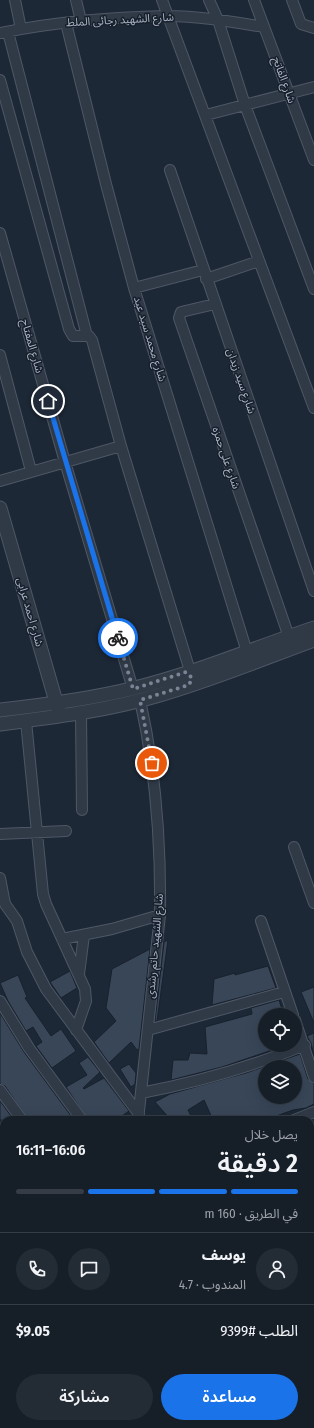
<!DOCTYPE html>
<html lang="ar">
<head>
<meta charset="utf-8">
<style>
  body { margin:0; font-family:"Fira Sans Condensed","Noto Sans Arabic",sans-serif; background:#232b34; color:#f1f3f6; direction:rtl; height:100vh; display:flex; flex-direction:column; font-size:15px; white-space:nowrap }
  * { box-sizing:border-box; margin:0 }
  p { font-size:13px; color:#9ea2a8 }
  .icon { flex:none; width:22px; height:22px; fill:none; stroke:currentColor; stroke-width:2; stroke-linecap:round; stroke-linejoin:round }
  .map { position:relative; flex:1; overflow:hidden; direction:ltr }
  .details { position:absolute; left:0px; top:1116px; width:314px; height:312px; display:flex; flex-direction:column; background:#161e28; border-radius:12px 12px 0 0; box-shadow:0 4px 16px #0002,0 0 0 1px #353c45; direction:rtl }
  .details>* { flex:none }
  .fabs { position:absolute; left:258px; top:1008px; display:grid; gap:8px }
  .fabs a { display:grid; place-items:center; width:44px; height:44px; border-radius:50%; background:#161e28; box-shadow:0 4px 16px #0002,0 0 0 1px #353c45; font-size:20px }
  .pin { position:absolute; display:grid; place-items:center; width:34px; height:34px; color:#fff; margin:-17px; border:2px solid #fff; border-radius:50%; box-shadow:0 1px 4px #0007 }
  .courier { position:absolute; display:grid; place-items:center; width:40px; height:40px; margin:-20px; border:3px solid #1a73e8; border-radius:50%; background:#fff; color:#222; box-shadow:0 1px 5px #0007 }
  .overview em { font-style:normal; font-weight:600 }
  .overview div { display:flex; flex-direction:column-reverse }
  .overview { display:flex; align-items:center; justify-content:space-between; height:68px; padding:0 16px }
  h1 { font-size:26px; font-weight:600; line-height:30px }
  .bar { display:grid; grid-template-columns:repeat(4,1fr); gap:6px 4px; align-content:center; height:48px; padding:0 16px }
  .bar i { height:5px; border-radius:3px; background:#353c45 }
  .bar .current { background:#1a73e8 }
  .bar p { grid-column:span 4 }
  .line { display:flex; align-items:center; gap:10px; padding:0 16px; border-top:1px solid #353c45 }
  .line div { flex:1 }
  .round { display:grid; place-items:center; flex:none; width:42px; height:42px; border-radius:21px; background:#232b34 }
  .cta { display:flex; gap:8px; margin-top:auto; padding:8px 16px }
  .cta a { flex:1; height:46px; border-radius:24px; background:#1a73e8; color:#fff; font-size:16px; font-weight:600; line-height:46px; text-align:center }
  .cta a+a { background:#232b34; color:#f1f3f6 }
  .map>svg:first-child { display:block }
</style>
</head>
<body>
<div class="map">
<svg width="314" height="1428" viewBox="0 0 314 1428">
  <rect width="100%" height="100%" fill="#1d2836"/>
  <path fill="#1f3538" d="M314,1121v307h-8l-3,-4h7v-302z"/>
  <path fill="#384658" stroke="#18212d" fill-rule="evenodd" d="M168,940l-11,81h-2l9,-79z
    M150,949l-11,100 -2,1 -6,-8 -22,21 -15,-21 22,-21 -10,-13 6,-39z
    M268,966l8,22 -64,17 2,-26 21,-6v2z
    M70,971l7,17 -16,10 -11,-16z
    M18,975l9,22 -2,1 26,38 10,-7 15,22 -24,17 -16,-22 6,-4 -9,-15 -7,4 -18,-30 -8,-18z
    M314,987v36l-13,-31z
    M279,1000l5,15h-19v30h22l-65,22 -51,13 2,-20h15l2,-7 17,1 -2,-27 47,-13 -1,-6z
    M0,1013l24,39 50,68h-46l-23,-34 -5,-2z
    M314,1033v23l-3,-13 -4,-7z
    M300,1054l8,25 6,4v21l-8,4 -13,2 -25,9 1,1h-56l-9,-20 -16,10 5,10h-22l-16,-18 15,-8 76,-21zM265,1067h30v30h-30z
    M88,1057l12,15 -17,16 1,1 20,-11 25,33 -13,9h-28l-22,-33 21,-12 -8,-12z
    M129,1064l7,9 -1,11 -4,3 -11,-18z
    M0,1101l14,19h-14z"/>
  <g fill="none" stroke-linecap="round" stroke-linejoin="round">
    <g stroke="#4e5765" stroke-width="7">
      <path id="service" d="M310,1148l4,-5
        M310,1273l4,14
        M0,1374l4,-3
        M52,1424l3,4
        M182,1424l3,4
        M164,1428l5,-4"/>
    </g>
    <g stroke="#4e5765" stroke-width="12">
      <path id="minor" d="M15,0l6,29
        M76,0l5,21
        M162,0l152,408
        M209,0l9,20 27,85 69,184
        M254,0l60,160
        M292,0l9,24 13,4
        M66,23l40,161 28,104 113,364
        M8,32l79,304
        M0,33c54,-11 112,-16 167,-17 33,0 66,6 97,11
        M0,80l69,249 4,7h16l3,4 29,106 69,225
        M206,115l108,-28
        M170,170l144,421
        M0,233l65,229 68,227
        M206,279l53,-18
        M134,288l69,-18
        M215,304l-34,8 -2,6 110,319
        M0,355l31,116
        M0,481l121,-35
        M81,713l1,97
        M26,721l17,173 3,10 39,85 1,12 -10,29
        M0,834l66,-3
        M294,847l20,56
        M0,878l5,26 12,17 10,31 19,37 93,125
        M261,921l32,94
        M62,939l50,-10 48,-14
        M79,974l5,-39
        M0,1001l29,47 53,72
        M295,1020l19,57
        M148,1030l136,-38
        M0,1090l22,30
        M141,1093c57,-11 110,-26 164,-48
        M138,1120l22,-205c1,-73 -4,-144 -20,-215
        M294,1120l20,-8
        M0,1166l4,6
        M289,1424l3,4"/>
    </g>
    <g stroke="#4e5765" stroke-width="15">
      <path id="tertiary" d="M0,508l59,204
        M0,710c45,-5 91,-11 135,-22 61,-15 119,-40 179,-60
        M0,724c53,-7 105,-13 156,-28 53,-15 106,-37 158,-56"/>
    </g>
    <use href="#service" stroke="#303a47" stroke-width="5"/>
    <use href="#minor" stroke="#303a47" stroke-width="10"/>
    <use href="#tertiary" stroke="#303a47" stroke-width="13"/>
  </g>
  <g fill="none" stroke-linecap="round" stroke-linejoin="round">
    <path stroke="#798393" stroke-width="4" stroke-dasharray="0 7.2" d="M118,638l15,51 53,-17 6,6 -3,7 -49,15 12,63"/>
    <path stroke="#1a73e8" stroke-width="5" d="M48,401l70,237"/>
  </g>
  <g text-anchor="middle" dominant-baseline="central" stroke-width="3" stroke-linejoin="round" paint-order="stroke">
    <g font-size="11" fill="#aab4c5" stroke="#161f2b">
      <text transform="translate(120 20) rotate(-3)">شارع الشهيد رجائى الملط</text>
      <text transform="translate(284 80) rotate(70)">شارع الفاتح</text>
      <text transform="translate(150 339) rotate(73)">شارع محمد سيد عيد</text>
      <text transform="translate(32 346) rotate(74)">شارع المفتاح</text>
      <text transform="translate(241 381) rotate(71)">شارع سيد زيدان</text>
      <text transform="translate(226 458) rotate(71)">شارع على حمزه</text>
      <text transform="translate(30 612) rotate(74)">شارع احمد عرابى</text>
      <text transform="translate(155 946) rotate(-85)">شارع الشهيد حاتم رشدى</text>
    </g>
  </g>
</svg>
<div class="fabs">
<a><svg class="icon" aria-label="locate" viewBox="0 0 24 24"><circle cx="12" cy="12" r="6"/><path d="M12 2v4M12 18v4M2 12h4M18 12h4"/></svg></a>
<a><svg class="icon" aria-label="layers" viewBox="0 0 24 24"><path d="M12 4l9 5-9 5-9-5zM3 14l9 5 9-5"/></svg></a>
</div>
<div class="pin" style="left:152px;top:763px;background:#ea580c"><svg class="icon" aria-label="bag" viewBox="0 0 24 24"><path d="M5 8h14l-1 12H6zM9 8a3 3 0 0 1 6 0"/></svg></div>
<div class="pin" style="left:48px;top:401px;background:#1f2937"><svg class="icon" aria-label="home" viewBox="0 0 24 24"><path d="M3 11l9-7 9 7M6 9v11h12V9"/></svg></div>
<div class="courier" style="left:118px;top:638px"><svg class="icon" aria-label="bike" viewBox="0 0 24 24"><circle cx="6" cy="16" r="4"/><circle cx="18" cy="16" r="4"/><path d="M6 16l4-8h5l3 8M10 8l3 8H6M13 5h3"/></svg></div>
<section class="details">
<div class="overview"><div><h1>2 دقيقة</h1><p>يصل خلال</p></div><em>16:06–16:11</em></div>
<div class="bar"><i class="current"></i><i class="current"></i><i class="current"></i><i></i><p>في الطريق · 160 m</p></div>
<div class="line" style="height:72px"><a class="round"><svg class="icon" aria-label="person" viewBox="0 0 24 24"><circle cx="12" cy="8" r="4"/><path d="M4 21q1-7 8-7t8 7"/></svg></a><div><b>يوسف</b><p>المندوب · 4.7</p></div><a class="round"><svg class="icon" aria-label="chat" viewBox="0 0 24 24"><path d="M4 5h16v11H9l-5 4z"/></svg></a><a class="round"><svg class="icon" aria-label="phone" viewBox="0 0 24 24"><path d="M5 4h4l2 5-3 2q2 4 5 5l2-3 5 2v4C11 20 4 13 5 4z"/></svg></a></div>
<div class="line" style="height:52px"><div>الطلب #9399</div><b>$9.05</b></div>
<div class="cta"><a>مساعدة</a><a>مشاركة</a></div>
</section>
</div>
</body>
</html>
